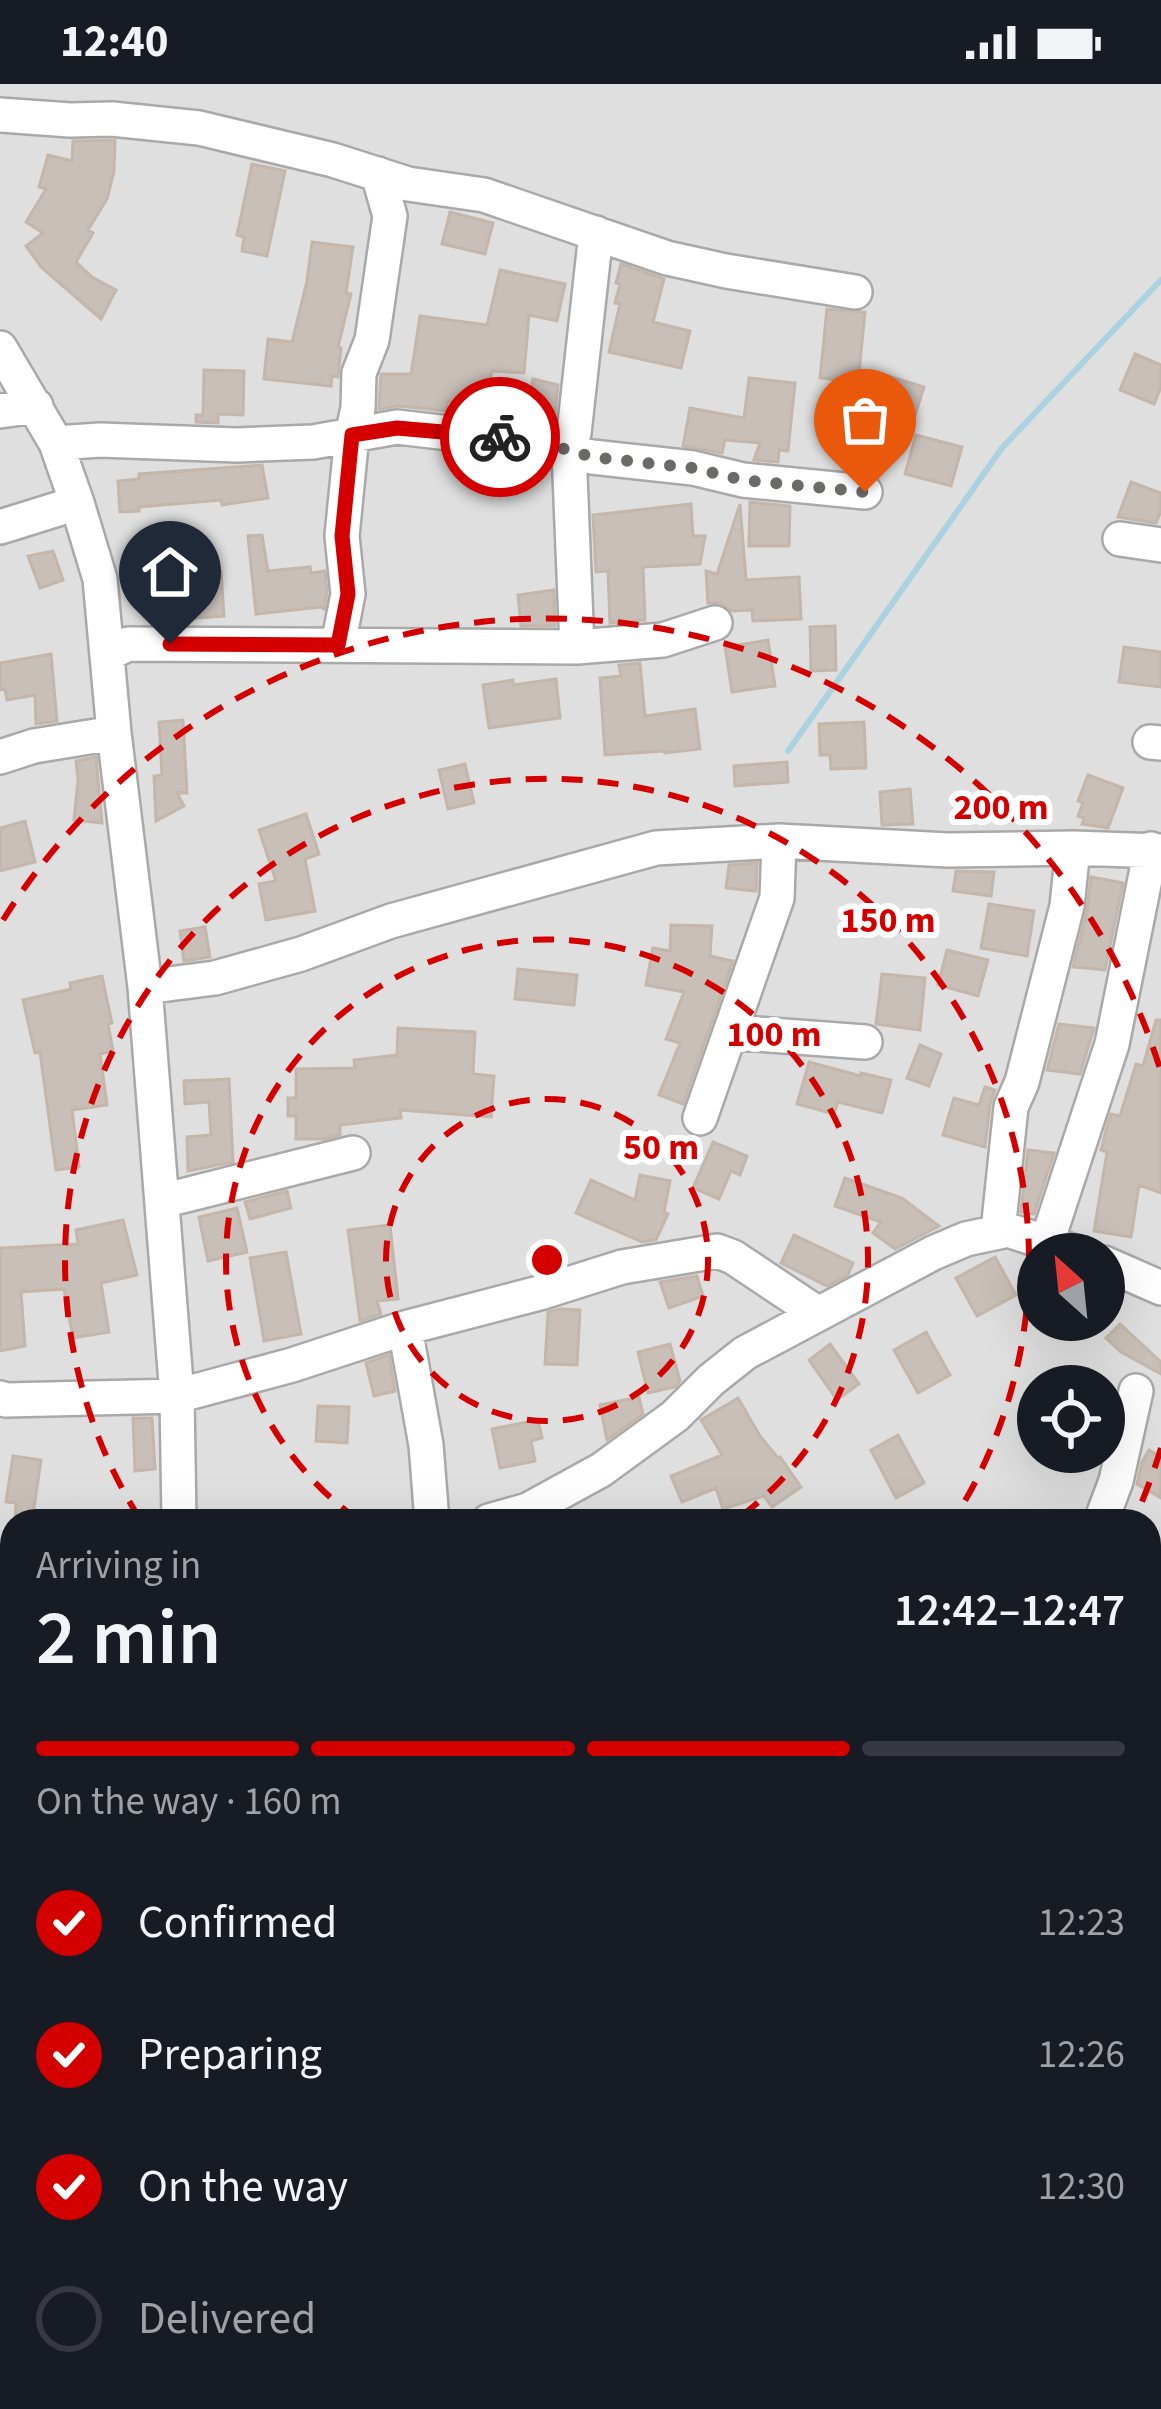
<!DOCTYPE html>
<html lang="en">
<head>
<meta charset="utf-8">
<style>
  body { margin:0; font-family:"Source Sans 3",sans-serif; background:#242831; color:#f1f3f6; height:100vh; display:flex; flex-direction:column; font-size:45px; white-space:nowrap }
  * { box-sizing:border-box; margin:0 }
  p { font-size:39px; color:#9ea1a6 }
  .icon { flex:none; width:66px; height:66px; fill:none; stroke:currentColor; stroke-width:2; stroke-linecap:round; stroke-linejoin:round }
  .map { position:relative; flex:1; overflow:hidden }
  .panel { position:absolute; left:0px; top:1425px; width:1161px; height:900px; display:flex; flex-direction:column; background:#171b24; border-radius:36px 36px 0 0; box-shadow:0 12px 48px #0002 }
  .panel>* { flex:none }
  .needle { width:78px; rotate:333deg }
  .buttons { position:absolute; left:1017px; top:1149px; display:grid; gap:24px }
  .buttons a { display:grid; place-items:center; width:108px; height:108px; border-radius:50%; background:#171b24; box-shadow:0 12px 48px #0002; font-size:60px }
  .pin { position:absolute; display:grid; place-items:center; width:102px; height:102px; color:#fff; margin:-123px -51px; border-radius:50% 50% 50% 0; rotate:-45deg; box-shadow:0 0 12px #0007 }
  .pin .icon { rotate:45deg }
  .courier { position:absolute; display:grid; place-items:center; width:120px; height:120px; margin:-60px; border:9px solid #d40000; border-radius:50%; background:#fff; color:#222; box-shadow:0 3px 15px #0007 }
  .summary em { font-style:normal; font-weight:600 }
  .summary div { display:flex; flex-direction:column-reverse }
  .summary { display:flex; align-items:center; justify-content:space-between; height:204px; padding:0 36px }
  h1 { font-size:78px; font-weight:600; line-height:90px }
  .bar { display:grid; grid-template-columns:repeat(4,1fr); gap:18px 12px; align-content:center; height:144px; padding:0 36px }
  .bar i { height:15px; border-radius:9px; background:#363941 }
  .bar .on { background:#d40000 }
  .bar p { grid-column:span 4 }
  ol { padding:0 36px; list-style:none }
  li { display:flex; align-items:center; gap:36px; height:132px }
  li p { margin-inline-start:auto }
  li .icon { padding:12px; border-radius:50%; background:#d40000; color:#fff; stroke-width:4 }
  li:last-child { color:#9ea1a6 }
  li i { width:66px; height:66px; border:6px solid #363941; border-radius:50% }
  .status { display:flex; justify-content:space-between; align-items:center; height:84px; padding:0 60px; background:#171b24; direction:ltr }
  .status svg { height:33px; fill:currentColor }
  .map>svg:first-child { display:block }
</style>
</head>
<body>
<div class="status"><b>12:40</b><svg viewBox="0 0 49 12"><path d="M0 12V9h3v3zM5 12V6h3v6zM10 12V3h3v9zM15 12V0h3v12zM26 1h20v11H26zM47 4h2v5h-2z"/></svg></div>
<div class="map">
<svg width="1161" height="2325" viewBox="0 0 1161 2325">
  <rect width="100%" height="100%" fill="#f2efe9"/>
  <path fill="#e0dfdf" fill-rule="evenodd" d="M0,0h1161v2325h-1161zM1038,1170h66v66h-66zM1038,1302h66v66h-66zM12,1437h1137v876h-1137z"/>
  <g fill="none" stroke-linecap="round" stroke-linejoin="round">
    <path stroke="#aad3df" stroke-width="6" d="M788,667l214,-303 159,-168"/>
  </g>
  <path fill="#c7bfb8" stroke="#c4b6ab" stroke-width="3" d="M115,56l-1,31 -7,28 -19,31 5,3 -17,29 16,15 24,13 -15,29 -60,-52 -15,-21 17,-13 -17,-11 20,-33 -7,-2 9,-32 24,6 1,-20z
    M252,80l33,7 -18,85 -25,-5 2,-14 -7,-2z
    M450,128l43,11 -8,31 -43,-10z
    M312,158l41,5 -7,46 5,1 -13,53 3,1 -3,29 -6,-1 -1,10 -67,-7 4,-40 24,3 15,-61z
    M621,180l43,15 -11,43 37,9 -9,37 -72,-16 11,-48 -5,-1 5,-19 -4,-1z
    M500,186l65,14 -8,37 -28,-6 -5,58 -32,-2 -8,37 -37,-7v10l-48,-5 -20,3 2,-35h30l9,-58 67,9z
    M827,225l38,3 -7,70 -38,-4z
    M1135,270l26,11v22l-7,17 -34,-14z
    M204,286l40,1 -1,44 -25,-1v9l-22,-1v-7h7z
    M881,290l43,13 -12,38 -43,-13z
    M749,294l46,5 -7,68 -9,-1 -1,12 -24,-2 6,-17 -35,-3 -3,13 -39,-7 7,-38 54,10z
    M533,295l25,6 -4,39 -30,-3z
    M916,351l46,12 -11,39 -46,-12z
    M262,381l6,33 -46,7 -1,-5 -82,7v4l-19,1 -2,-31 21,-2v-5z
    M1131,398l30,11v18l-5,12 -38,-6z
    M750,418l40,4 -1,40h-40z
    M691,420l2,32h12l-5,28 -57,3 2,53 -35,3 -2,-52 -12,1 -3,-57z
    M740,420l6,76 53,-3 2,42 -48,2 -1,-11 -20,1 -12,-8h-12l-2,-32 11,3z
    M262,451l6,36 42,-4 1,6 14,-2 2,22 -3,16 -3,-2 -65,7 -8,-78z
    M53,467l10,29 -23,8 -12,-32z
    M221,487l3,45 -65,5 -3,-45z
    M554,506l1,36h-34l-3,-31z
    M835,542l1,44 -25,1 -1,-44z
    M768,556l7,46 -43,6 -7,-45z
    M1124,563l37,5v35l-42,-5z
    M51,570l6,67 -21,3 -1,-29 -28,5 -2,-11 -5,1v-27z
    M640,579l5,53 50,-7 5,40 -35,4 -1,-2 -59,4 -5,-77 21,-2 -2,-11z
    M556,595l4,39 -71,10 -6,-43 30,-5v5z
    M183,636l4,73h-10l7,13 -28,15 -2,-45 8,-1 -3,-53z
    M864,638l2,46 -35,1 -1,-14h-10l-1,-31z
    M96,673l6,66 -28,-3 4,-40 -2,-19z
    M787,678l1,20 -53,4 -1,-20z
    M465,680l9,39 -26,6 -9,-39z
    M1088,691l35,13 -15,40 -26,-4 2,-6 -6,-2 5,-13 -5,-2z
    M910,705l3,35 -31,1 -2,-33z
    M306,730l13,40 -14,5 10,52 -49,9 -7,-36 17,-3 -17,-51z
    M25,737l10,41 -35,9v-43z
    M757,779l-1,28 -30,-3 3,-23z
    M956,787l38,1 -3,24 -38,-5z
    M1091,793l32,6 -18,87 -32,-3 14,-56z
    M989,820l45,7 -7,45 -46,-8z
    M671,841l41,1 -2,30 23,5 -50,143 -24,-9 21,-52 -14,-4 18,-47 -38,-7 7,-37 17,3z
    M205,843l5,30 -26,4 -4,-30z
    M947,866l41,10 -10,36 -40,-11z
    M518,885l59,6 -3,30 -59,-6z
    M882,890l43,4 -5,52 -44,-6z
    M102,892l10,47 -4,1 5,27 -13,3 7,51 -35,5 7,57 -23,3 -16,-118 -5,1 -12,-53 48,-11 -1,-6z
    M1156,936h5v173l-22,-8 -8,52 -37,-6 13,-79 -6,-2 5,-20 5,-16 9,2 16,-52 7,2z
    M1059,940l35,4 -14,46 -33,-4z
    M398,944l77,4 -2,42 21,2 -3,41 -91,-7 1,8 -61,7v10l-16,4h-28v-23h-8v-18h8v-29l59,-1 -1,-8 43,-5z
    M920,961l21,9 -12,32 -22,-8z
    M809,978l52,14v-3l30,7 -9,33 -44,-11 -4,12 -37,-10z
    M229,995l4,83 -45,9 -1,-34 24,-2 -2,-33 -24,2 -1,-23z
    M985,1003l10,3 -5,14 -5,43 -42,-12 11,-37 25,7z
    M713,1058l34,14 -7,19 -9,-4 -12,28 -26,-11z
    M1028,1066l26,3 -20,61 -13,-2z
    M640,1091l30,6 -6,31 4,2 -12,26 -14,2 -66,-29 15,-33 44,20z
    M845,1094l57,20 37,28 -44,23 -22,-16 8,-11 -46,-16z
    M287,1107l4,17 -41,11 -5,-17z
    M237,1124l10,44 -39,9 -9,-44z
    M123,1136l14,55 -36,8 8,49 -36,6 -9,-49 -43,3 4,54 -25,5v-103l78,-4 -2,-14z
    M390,1141l8,74 -21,2 4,13 -21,7 -12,-91z
    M794,1151l59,28 -5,12 -21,11 -46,-23z
    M286,1168l15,82 -37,7 -14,-83z
    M995,1173l21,38 -39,21 -21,-38z
    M697,1192l6,20 -34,12 -9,-26z
    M560,1225l20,1 -3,55 -32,-1 3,-52z
    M1120,1240l41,38v12l-40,-22 -15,-14z
    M926,1248l24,43 -32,18 -24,-43z
    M670,1260l10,37 -5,6 -27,6 -10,-41z
    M830,1260l29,40 -22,16 -28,-40z
    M389,1271l6,36 -21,5 -8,-33z
    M639,1313l4,17 -36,26 -7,-35z
    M738,1314l22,38 18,22 2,-1 21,30 -29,20 -8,-11 -41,13 -7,-21 -34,14 -11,-26 51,-21 -21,-35z
    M318,1322l31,1 -2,36 -31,-2z
    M133,1334h19l3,51 -20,2z
    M538,1336l4,18 -11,3 4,20 -35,7 -8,-39z
    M898,1351l26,48 -28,15 -25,-48z
    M1149,1366l12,7v41l-24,-14 5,-22z
    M13,1372l28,4 -9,61h-17l1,-18 -10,-1z"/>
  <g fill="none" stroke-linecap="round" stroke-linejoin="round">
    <g stroke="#a9a9a9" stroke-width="38">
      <path id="minor" d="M0,31l70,5 42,-1 87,9 134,32 75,24 76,11 183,63 59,13 129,21
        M0,264l56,95 21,60 23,76 14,154 31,254 32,409 2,125
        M0,327l36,-5
        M56,359l44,-3 137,5 76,-3 84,-15 154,18 41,12 101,11 50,12 122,12
        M0,443l77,-24
        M1120,455l41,6
        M338,561l10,-51 -6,-58 10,-101 6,-27 1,-35 13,-33 18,-124 -12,-42
        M577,563l-8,-196 5,-18 22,-200
        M107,570l21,-10 449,3 86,-7 52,-17
        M1150,658l11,1
        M0,673l34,-11 80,-13
        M145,903l70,-9 86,-24 90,-33 265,-73 123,-7 169,9 125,-2
        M730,948l135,10
        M700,1034l77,-220 2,-57
        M162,1117l191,-48
        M998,1147l13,-124 11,-25 45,-176 6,-58 88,3
        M1047,1158l65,-198 39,-195
        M1104,1179l57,25
        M405,1244l21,117 6,76
        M0,1314l6,2 171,-4 115,-31 113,-37 138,-36 79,-25 95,-16 16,6 84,56
        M489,1437l39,-11 73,-40 74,-54 36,-36 34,-27 188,-100 33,-14 42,-9 73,24
        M1101,1437l15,-40 20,-90
        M8,1505l4,59
        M1149,1611l12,7
        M0,1680l12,-3
        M0,1949l12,-49
        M0,1982l12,4
        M0,2072l12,-13
        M137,2313l15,12
        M557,2313l10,12"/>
    </g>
    <use href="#minor" stroke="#fff" stroke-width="33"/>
  </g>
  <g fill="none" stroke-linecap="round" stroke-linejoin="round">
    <path stroke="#6b6a68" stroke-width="12" stroke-dasharray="0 21.6" d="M500,353l51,8 41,12 101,11 50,12 122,12"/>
    <path stroke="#d40000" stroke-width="15" d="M170,560l168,1 10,-51 -6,-58 10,-101 45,-7 103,9"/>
  </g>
  <g fill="none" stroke="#d40000" stroke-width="6" stroke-dasharray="21 15">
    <circle cx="547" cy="1176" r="161"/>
    <path d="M358 1436A321 321 0 1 1 736 1436"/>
    <path d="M140 1435A482 482 0 1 1 954 1435"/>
    <path d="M1161 1364A642 642 0 0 1 1136 1432M3 836A642 642 0 0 1 1161 988"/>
  </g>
  <circle cx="547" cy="1176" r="18" fill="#d40000" stroke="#fff" stroke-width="6"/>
  <g font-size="36" text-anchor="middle" font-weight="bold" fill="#d40000" stroke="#fff" stroke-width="12" stroke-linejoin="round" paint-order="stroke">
    <text x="1001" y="735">200 m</text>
    <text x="888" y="848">150 m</text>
    <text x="774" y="962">100 m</text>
    <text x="661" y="1075">50 m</text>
  </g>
</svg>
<div class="buttons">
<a><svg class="needle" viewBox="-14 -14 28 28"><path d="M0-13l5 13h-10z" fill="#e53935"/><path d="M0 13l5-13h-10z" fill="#9ea1a6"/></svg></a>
<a><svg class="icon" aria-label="locate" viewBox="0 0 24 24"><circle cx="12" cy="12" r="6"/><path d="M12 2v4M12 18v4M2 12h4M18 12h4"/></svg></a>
</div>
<div class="pin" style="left:865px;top:408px;background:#ea580c"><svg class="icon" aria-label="bag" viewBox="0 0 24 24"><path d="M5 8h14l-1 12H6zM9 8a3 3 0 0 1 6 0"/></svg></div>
<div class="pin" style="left:170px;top:560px;background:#1f2937"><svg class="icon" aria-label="home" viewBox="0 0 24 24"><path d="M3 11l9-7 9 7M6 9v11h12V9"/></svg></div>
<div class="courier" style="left:500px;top:353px"><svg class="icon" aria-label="bike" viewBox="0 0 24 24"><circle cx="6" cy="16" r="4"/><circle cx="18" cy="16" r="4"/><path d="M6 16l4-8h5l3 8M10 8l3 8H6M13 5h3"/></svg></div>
<section class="panel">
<div class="summary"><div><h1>2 min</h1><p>Arriving in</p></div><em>12:42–12:47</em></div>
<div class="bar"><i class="on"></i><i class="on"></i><i class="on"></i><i></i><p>On the way · 160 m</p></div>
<ol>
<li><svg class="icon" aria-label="check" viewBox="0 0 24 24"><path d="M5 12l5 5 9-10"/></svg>Confirmed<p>12:23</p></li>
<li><svg class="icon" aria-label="check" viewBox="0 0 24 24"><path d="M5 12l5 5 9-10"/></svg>Preparing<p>12:26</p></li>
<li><svg class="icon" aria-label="check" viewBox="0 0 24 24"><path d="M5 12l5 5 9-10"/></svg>On the way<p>12:30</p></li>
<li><i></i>Delivered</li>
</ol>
</section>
</div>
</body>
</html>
